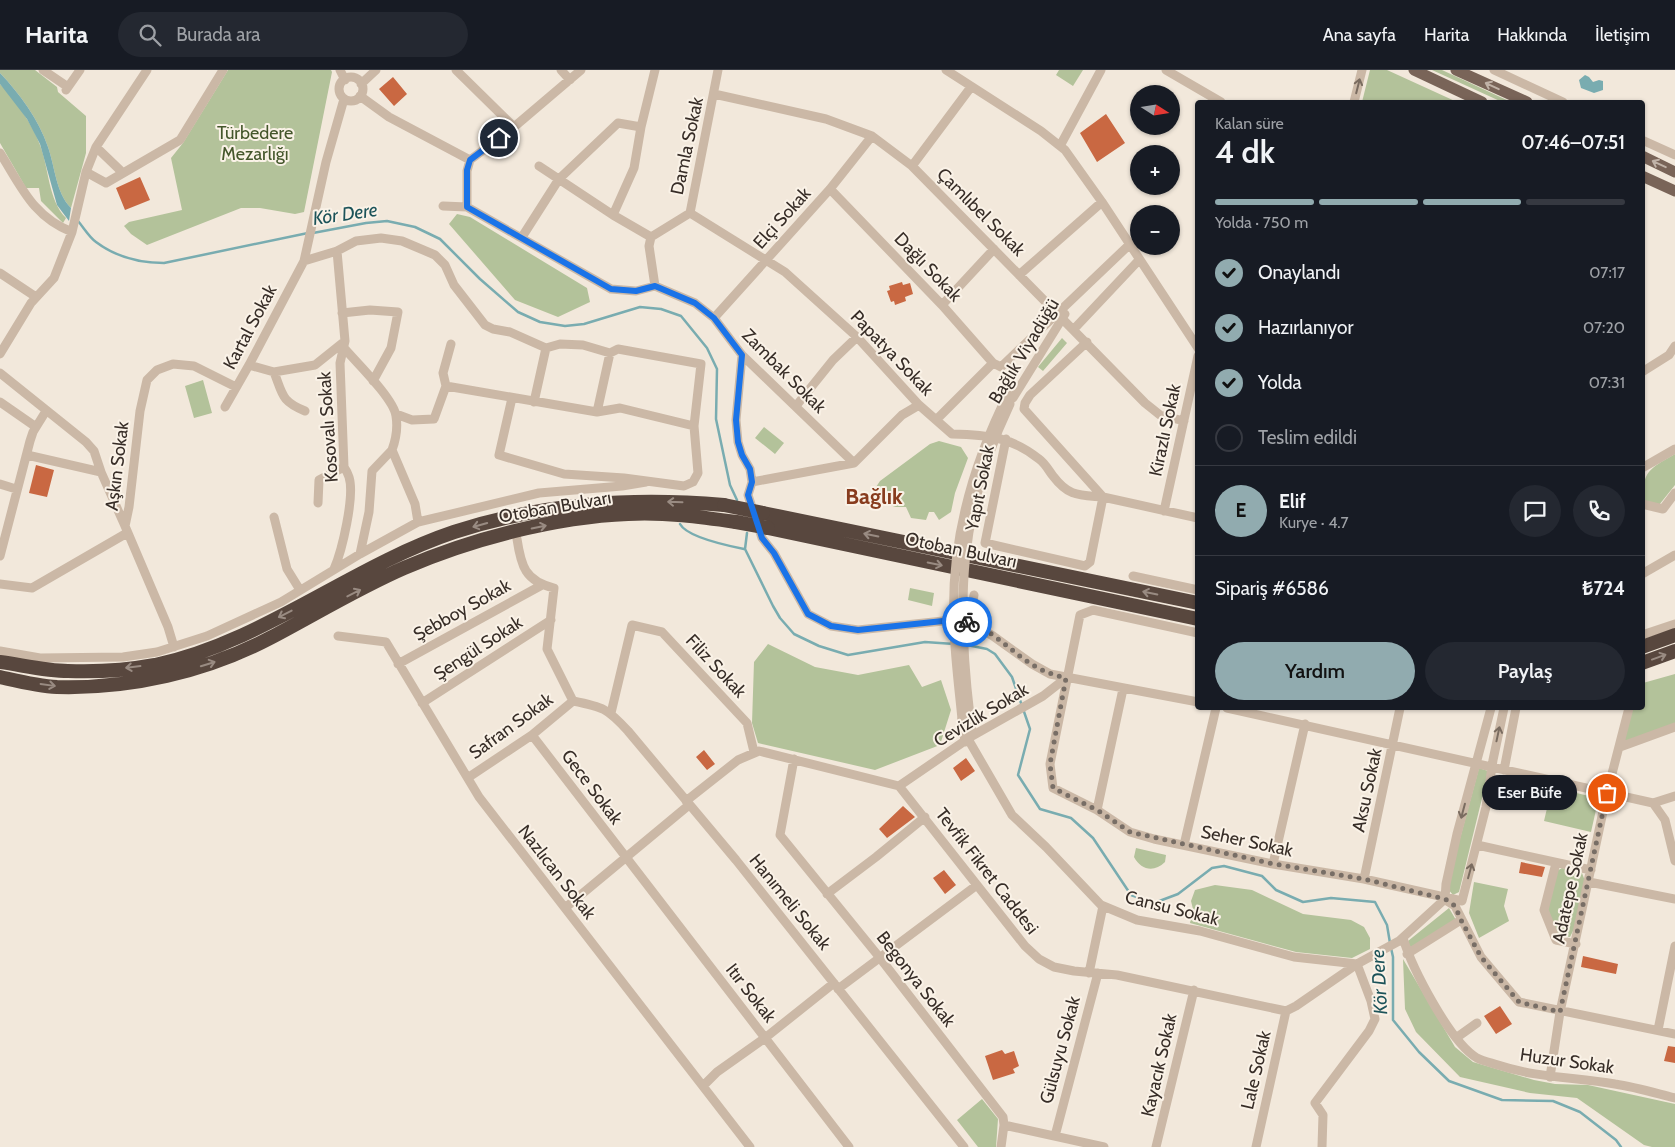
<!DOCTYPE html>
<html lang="tr">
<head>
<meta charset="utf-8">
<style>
  body { margin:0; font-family:Cabin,sans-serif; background:#242831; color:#f1f3f6; height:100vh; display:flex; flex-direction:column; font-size:19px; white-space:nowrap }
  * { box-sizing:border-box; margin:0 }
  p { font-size:16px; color:#9ea1a6 }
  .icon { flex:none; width:28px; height:28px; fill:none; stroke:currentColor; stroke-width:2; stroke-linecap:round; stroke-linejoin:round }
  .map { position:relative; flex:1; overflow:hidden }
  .side { position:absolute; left:1195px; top:30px; width:450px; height:610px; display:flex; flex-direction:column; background:#171b24; border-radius:5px; box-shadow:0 1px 4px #0004 }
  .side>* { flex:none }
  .needle { width:32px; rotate:102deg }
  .buttons { position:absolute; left:1130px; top:15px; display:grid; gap:10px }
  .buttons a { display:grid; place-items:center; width:50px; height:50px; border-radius:50%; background:#171b24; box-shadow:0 1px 4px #0004; font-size:25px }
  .pin { position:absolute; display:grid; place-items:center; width:42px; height:42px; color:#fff; margin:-21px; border:2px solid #fff; border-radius:50%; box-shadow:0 1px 5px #0007 }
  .courier { position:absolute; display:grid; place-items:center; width:50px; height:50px; margin:-25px; border:4px solid #1a73e8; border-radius:50%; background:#fff; color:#222; box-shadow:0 1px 6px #0007 }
  .bubble { position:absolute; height:35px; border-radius:18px; background:#171b24; box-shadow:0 1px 4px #0004; font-size:16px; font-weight:600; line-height:35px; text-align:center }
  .summary em { font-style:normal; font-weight:600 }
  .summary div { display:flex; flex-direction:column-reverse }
  .summary { display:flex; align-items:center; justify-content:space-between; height:85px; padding:0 20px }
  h1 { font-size:32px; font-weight:600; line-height:38px }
  .bar { display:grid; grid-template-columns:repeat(4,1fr); gap:8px 5px; align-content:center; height:60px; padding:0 20px }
  .bar i { height:6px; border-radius:4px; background:#363941 }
  .bar .current { background:#91abaf }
  .bar p { grid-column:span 4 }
  .line { display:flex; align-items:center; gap:12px; padding:0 20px; border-top:1px solid #363941 }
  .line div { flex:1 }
  .round { display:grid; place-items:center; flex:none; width:52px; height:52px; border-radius:26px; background:#242831 }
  ol { padding:0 20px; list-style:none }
  li { display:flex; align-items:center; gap:15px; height:55px }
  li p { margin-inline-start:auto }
  li .icon { padding:5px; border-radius:50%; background:#91abaf; color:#111; stroke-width:4 }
  li:last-child { color:#9ea1a6 }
  li i { width:28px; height:28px; border:2px solid #363941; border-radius:50% }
  .primary-button { display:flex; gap:10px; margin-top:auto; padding:10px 20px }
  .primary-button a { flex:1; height:58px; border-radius:30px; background:#91abaf; color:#111; font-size:20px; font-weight:600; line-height:58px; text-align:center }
  .primary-button a+a { background:#242831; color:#f1f3f6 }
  header { display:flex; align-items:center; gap:30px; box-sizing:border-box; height:70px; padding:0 25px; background:#171b24; border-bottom:1px solid #363941 }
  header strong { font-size:24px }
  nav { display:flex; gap:28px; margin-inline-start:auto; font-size:18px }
  .search { width:350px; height:45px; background:#242831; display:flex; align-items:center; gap:12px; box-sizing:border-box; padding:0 18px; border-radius:28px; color:#9ea1a6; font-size:19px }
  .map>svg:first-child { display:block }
</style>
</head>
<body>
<header>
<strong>Harita</strong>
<div class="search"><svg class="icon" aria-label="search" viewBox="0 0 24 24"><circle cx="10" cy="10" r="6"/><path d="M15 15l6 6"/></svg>Burada ara</div>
<nav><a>Ana sayfa</a><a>Harita</a><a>Hakkında</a><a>İletişim</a></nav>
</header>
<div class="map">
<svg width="1675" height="1077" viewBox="0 0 1675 1077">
  <rect width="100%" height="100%" fill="#f2e8db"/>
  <path fill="#b3c29a" d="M0,0h35l22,17 1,5 28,24v37l-15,55c-15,-15 -16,-41 -23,-61 -9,-27 -28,-53 -48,-74z
    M228,0h103l1,2 -28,140 -9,2 -35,-6h-19l-94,37 -16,-11 -7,-8 5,-4 53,-12 -11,-52 12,-15z
    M1059,0h24l-10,16 -17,-11z
    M1370,0h17l70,32h-95z
    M1432,0h10l69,32h-9z
    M0,14c16,16 32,40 40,61 9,23 8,55 26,73l-3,5 -22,-22 -2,-13h-13l-26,-45z
    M457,144l13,3 117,71 3,14 -32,15 -43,-17 -66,-76z
    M1062,268l5,5 -24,28 -5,-4z
    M203,310l9,33 -18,5 -9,-32z
    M764,357l20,16 -9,11 -20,-16z
    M939,371l22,6 7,11 -13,35 -4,19 -12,8 -5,-8h-5l-3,8 -15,-2 -5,-11h-10l-28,-8 12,-18 50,-37z
    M1675,384v31l-16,20 -14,-3 -2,-4c-1,-28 10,-31 32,-44z
    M910,518l24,5 -2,13 -24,-6z
    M768,574l47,23 43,8 51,-10 13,22 19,-7 10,30 -11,35 -65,25 -117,-27 -6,-20 2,-61z
    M1675,604v50l-51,19 7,-35h11l1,-25z
    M1479,698l9,3 -1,7 -28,114 -6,3 -5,-6 7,-32z
    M1552,717l45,11 1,3 -7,31 -47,-11z
    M1136,778l30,7 -1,7c-11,11 -24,8 -31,-5z
    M1562,798l20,5 3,8 -11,48 -4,8 -12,-2 -10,-25 7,-38z
    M1474,812l34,7 -4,17 5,15 -30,17 -10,-25z
    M1215,815l37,5 51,24 48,6 13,7 6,11v11l-18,9 -56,-6 -106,-29 3,-14 -2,-8 4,-11z
    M1449,838l7,12 -46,28 -2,-7z
    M1403,889l52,88 18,15 61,18 21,4 33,1 87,19v43h-23l-8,-2 -67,-47 -47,-5 -70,-16 -44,-45 -11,-23z
    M982,1029l16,20 -2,28h-18l-21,-27z"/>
  <path fill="#79acb0" d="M0,3c20,21 39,47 48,74 7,20 8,46 23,61l-2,13 -12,-16 -17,-61 -13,-25 -27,-35z
    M1585,5l4,2 4,5 6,-2 4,1v9l-9,3 -13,-5 -2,-8z"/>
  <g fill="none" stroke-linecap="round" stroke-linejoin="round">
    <path stroke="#79acb0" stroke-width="2.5" d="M78,151c6,7 11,16 18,21 20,15 45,21 68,21l144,-30
      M313,163l53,-10 21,-2 28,6 25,12 40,40 38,33 22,10 25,4 19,-2 56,-17 21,2 20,7 26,32 10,21 -1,50 14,66 7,15
      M680,454c7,13 49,22 64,25
      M747,463l-2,16 28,57 7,12 14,16 25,12 29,9 77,-13 29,2
      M967,575l20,4 8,5 17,23 18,52 -12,46 22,34 31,9 22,20 38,57 23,8 24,-9 34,-26 12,-2 38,10 14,14 27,12 28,-4 44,4 12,23 3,18
      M1391,878l2,9v63l26,32 30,29 53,19 51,1 27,11 36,28 5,7"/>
  </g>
  <path fill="#c96842" d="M393,7l14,17 -13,12 -15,-17z
    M1106,44l19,29 -28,19 -17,-29z
    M140,107l10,23 -25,10 -9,-22z
    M902,212l1,3 7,-2 3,11 -8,3 1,4 -11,4 -1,-4 -3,1 -4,-11 3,-1 -1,-4z
    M36,395l18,5 -7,27 -18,-4z
    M704,680l11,14 -8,6 -11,-13z
    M966,688l9,13 -14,10 -8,-13z
    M1504,712l13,3 -3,14 -13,-4z
    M903,736l12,11 -28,21 -8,-9z
    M1521,792l24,5 -3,10 -23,-4z
    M944,800l12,15 -11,9 -12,-16z
    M1583,886l35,8 -2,10 -35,-7z
    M1500,936l12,18 -16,10 -12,-18z
    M1668,976l7,1v16l-11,-2z
    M1002,980l3,4 9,-3 5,15 -6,3 2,4 -22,7 -8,-24z"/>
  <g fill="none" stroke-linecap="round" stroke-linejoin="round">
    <path stroke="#cbb8a6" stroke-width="9" d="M43,0l25,17
      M147,0l-51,77 -10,25 20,11 74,-43 43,-70
      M340,0l5,10
      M456,0l58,57
      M561,0l9,10
      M946,0l95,61 24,19 37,52 96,146
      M1166,0l55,32
      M1494,0l69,32
      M339 19a12 12 0 1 1 24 0a12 12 0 1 1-24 0Z
      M361,14l15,-14
      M66,20l14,-20
      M714,24l112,25 46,17 40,30 233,237 15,12 24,6
      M360,26l29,21 81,43
      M1354,32l8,-32
      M1642,70l33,15
      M1060,76l41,-76
      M96,77l27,26
      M0,83c21,33 33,64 72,79
      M470,90l-3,11v36l144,82 25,2 19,-5
      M470,90l44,-33 67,-57
      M539,96l74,49 38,22
      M912,96l59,-79
      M830,119l112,116 51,58 8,4 128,-122
      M443,136l24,1
      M690,143l95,59 72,65 62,68 33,29c35,1 58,2 87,25 6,4 10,12 14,17 16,21 26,19 50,21l-13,65 -5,4 -100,-23 21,-104
      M613,145l21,-47 7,-41 14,-57
      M522,167l37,-58 59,-56 23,4
      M651,167l-2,9 6,40 40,17 19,15 28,37 112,108
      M651,167l39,-24 28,-143
      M304,191l33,-10 19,-10 25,-3 21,3 33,14 10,10 9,20 31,40 8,4 17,3 36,16 14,-4 23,1 27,8
      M0,203l36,24
      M1019,205l83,-73
      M942,235l52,-56
      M342,243l28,-3 28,2 -7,36 -18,33
      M714,248l116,-129 42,-53
      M1074,259l65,-69
      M1087,272l-57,53 -5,8 -1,6 79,88 95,21
      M344,278c13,15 50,51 52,68 2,12 0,23 -4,34l23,54 3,18
      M0,284l31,-51 23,-25 18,-46 14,-60
      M742,285l-6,65 2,22 4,13 8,14 2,13 -4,13 14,43 12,15 34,61 23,12 27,4 85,-9 26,1 24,14 39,28 18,10 148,28
      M249,295l25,7 41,-7 30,-24
      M274,302c9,23 7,29 31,39
      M1642,302l27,-17 6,-9
      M0,303l86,69 8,9 7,21
      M446,316l151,26 23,-4 74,18
      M512,328l-13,57 65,19 60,4 60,8 9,-4 5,-9 -4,-47 7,-62 -83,-15 -8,4 -13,59
      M1013,328l52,-84
      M0,332l36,25
      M534,332l12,-54
      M796,336l37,-46 24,-23
      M225,337l24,-42 55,-104 22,-99 18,-63
      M396,344l16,6 22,-1 12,-33 -3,-13 8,-29
      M936,350l57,-57
      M27,385l74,17 24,54
      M1642,398l33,-19
      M752,412l102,-19 48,-48 17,-10
      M0,414l16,5
      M318,433l1,-23 25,-13
      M1642,434l21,5 12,-16
      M1164,441l34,-155
      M274,447l13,52 13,21
      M517,469c4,27 8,42 37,49l-7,61 26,52
      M360,484l9,-42 3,-41 20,-21
      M0,486l30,-115 3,-9 13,-21
      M334,499c8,-18 21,-73 15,-92 -1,-3 -3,-7 -5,-10l-4,-104 5,-22 -8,-90
      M1642,504l33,-19
      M1133,506l65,14
      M0,514l32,4 95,-55
      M969,552l5,-27
      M1198,563l-105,-23 -13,5 -30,149 3,24 44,22 33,22 24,7 119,25 91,15 98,22 24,-94 7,-47 11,-52
      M1642,565l33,-11
      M338,566l48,6 93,155 271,350
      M174,577l-6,-20 -43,-101 4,-19 11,-96 7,-31 10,-10 16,-6 21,2 42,21
      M0,581l40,7 83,-1 34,-5 50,-16 74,-34 79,-48 58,-32 121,-29 83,-7 24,-4
      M398,594l144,-79
      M573,631c30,6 34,7 55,30l108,129 228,287
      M422,633l129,-83
      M1227,638l426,95 22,-7
      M611,643l21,-88 30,7 85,91 7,29
      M970,646l2,20
      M962,649l3,23
      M532,665l317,412
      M968,669l44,76 34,32 55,58 36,15 63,11 94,26 63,7
      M1620,677l55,-20
      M794,689l-14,76 100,123 123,159 1,8 100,22
      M1504,700l12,-62
      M469,707l63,-42 41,-34
      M899,716l73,-50 71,-40 23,-18
      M686,731l52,-41 21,-9 140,35 126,160 14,13 15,8 20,4 43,4 169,36
      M1653,733l12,17 10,41
      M1097,740l26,-121
      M1184,775l32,-137
      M1477,775l114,25
      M1556,793l-12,47 12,30 20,4
      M1273,794l32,-140
      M1364,809l36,-171
      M1589,812l86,17
      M827,824l49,-37 49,-40
      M1445,829l1,-15 11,-50 34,-126
      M1447,831l8,5 26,51 38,45 156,32
      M565,838l124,-103
      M1403,868c9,30 47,104 74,120 6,3 15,5 21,7 39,13 78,12 117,19 20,3 40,9 60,14
      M1407,884l54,-34
      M1089,903l14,-67
      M838,919l139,-104
      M1658,960l17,-84
      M1456,968l21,-15
      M1550,1007l10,-65 47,-219 22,-85
      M703,1016l14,-14 48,-34 69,-55
      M1055,1066l43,-163
      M1001,1077l3,-22
      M1156,1077l38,-157
      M1256,1077l30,-136 10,-5 61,-42 42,-23 46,-42
      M1322,1077l1,-32 -8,-12 54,-72 6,-12 -4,-18 -14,-37"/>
    <path stroke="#796458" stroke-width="11" d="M1414,0l68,32
      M1456,0l71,32
      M1642,86l33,16
      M1642,106l33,15"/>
    <path stroke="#58473e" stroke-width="14" d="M763,443l435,90
      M768,458l430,91
      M1642,577l33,-12
      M0,592c22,3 46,9 68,9 28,1 60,-1 87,-6 108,-23 195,-98 299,-133 90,-29 176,-35 270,-27
      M1642,593l33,-12
      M0,607c18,4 38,9 57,10 73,2 148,-15 213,-49 44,-23 88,-50 134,-70 67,-29 151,-51 224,-54 36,-2 73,3 108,8"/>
    <path stroke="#cbb8a6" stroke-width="9" d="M970,646c-14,-116 -11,-205 40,-312
      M962,649c-3,-31 -7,-61 -8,-92 -4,-82 18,-162 55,-235"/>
    <path stroke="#58473e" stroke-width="14" d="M724,435l39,8
      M736,452l32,6"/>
  </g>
  <defs><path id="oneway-shaft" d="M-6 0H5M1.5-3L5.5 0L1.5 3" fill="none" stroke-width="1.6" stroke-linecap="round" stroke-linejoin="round" transform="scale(1.25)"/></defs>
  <g stroke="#7a6c60">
    <use href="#oneway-shaft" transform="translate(1358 16) rotate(-76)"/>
    <use href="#oneway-shaft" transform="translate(1498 664) rotate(-78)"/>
    <use href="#oneway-shaft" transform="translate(1463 741) rotate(105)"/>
    <use href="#oneway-shaft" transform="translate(1470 801) rotate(-75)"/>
  </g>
  <g stroke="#c0b2a7">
    <use href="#oneway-shaft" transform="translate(1492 16) rotate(-155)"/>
    <use href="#oneway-shaft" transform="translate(1659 94) rotate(-155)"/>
  </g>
  <g stroke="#998b82">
    <use href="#oneway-shaft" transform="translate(675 432) rotate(-178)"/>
    <use href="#oneway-shaft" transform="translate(480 455) rotate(164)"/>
    <use href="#oneway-shaft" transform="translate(539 457) rotate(-12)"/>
    <use href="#oneway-shaft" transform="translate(871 465) rotate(-168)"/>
    <use href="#oneway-shaft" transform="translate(935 494) rotate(12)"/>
    <use href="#oneway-shaft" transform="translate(354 523) rotate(-27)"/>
    <use href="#oneway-shaft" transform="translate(1150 523) rotate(-168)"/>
    <use href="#oneway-shaft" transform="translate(285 544) rotate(153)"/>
    <use href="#oneway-shaft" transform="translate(1659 587) rotate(-20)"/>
    <use href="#oneway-shaft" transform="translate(208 594) rotate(-17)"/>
    <use href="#oneway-shaft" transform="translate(133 597) rotate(173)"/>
    <use href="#oneway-shaft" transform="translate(48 615) rotate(8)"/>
  </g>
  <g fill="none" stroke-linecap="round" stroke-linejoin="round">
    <path stroke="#786e66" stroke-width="5" stroke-dasharray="0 9" d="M967,552c25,7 44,30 66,43 11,7 21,10 33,13l-16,86 3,24 44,22 33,22 144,32 90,15 81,20 10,7 6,14 20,37 38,45 41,10 47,-219"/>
    <path stroke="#1a73e8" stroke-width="6" d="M499,68l-29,22 -3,10v37l144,82 25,2 19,-5 40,17 19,15 28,37 -6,65 2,22 4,13 8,14 2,13 -4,13 14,43 12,15 34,61 23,12 27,4 85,-9 24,1"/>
  </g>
  <g text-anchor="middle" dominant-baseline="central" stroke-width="4" stroke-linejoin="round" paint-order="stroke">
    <g font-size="18" fill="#44562b" stroke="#faf2e7">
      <text x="255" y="63">Türbedere<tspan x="255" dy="21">Mezarlığı</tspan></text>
    </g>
    <g font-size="18" fill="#372d27" stroke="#faf2e7">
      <text transform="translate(687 76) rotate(-78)">Damla Sokak</text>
      <text transform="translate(981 142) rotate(45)">Çamlıbel Sokak</text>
      <text transform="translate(782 148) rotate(-48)">Elçi Sokak</text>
      <text transform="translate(928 197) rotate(46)">Dağlı Sokak</text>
      <text transform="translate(250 257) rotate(-62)">Kartal Sokak</text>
      <text transform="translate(1024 281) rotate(-59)">Bağlık Viyadüğü</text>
      <text transform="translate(892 283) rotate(46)">Papatya Sokak</text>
      <text transform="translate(784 301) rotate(45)">Zambak Sokak</text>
      <text transform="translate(328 357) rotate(-94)">Kosovalı Sokak</text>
      <text transform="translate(1165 360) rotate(-78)">Kirazlı Sokak</text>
      <text transform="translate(117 396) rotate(-83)">Aşkın Sokak</text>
      <text transform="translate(980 418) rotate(-79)">Yapıt Sokak</text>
      <text transform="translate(555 437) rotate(-10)">Otoban Bulvarı</text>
      <text transform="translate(961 480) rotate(12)">Otoban Bulvarı</text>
      <text transform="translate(462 540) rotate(-29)">Şebboy Sokak</text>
      <text transform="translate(478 578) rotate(-33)">Şengül Sokak</text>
      <text transform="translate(716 596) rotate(47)">Filiz Sokak</text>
      <text transform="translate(981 645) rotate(-31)">Cevizlik Sokak</text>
      <text transform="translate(511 656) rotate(-36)">Safran Sokak</text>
      <text transform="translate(592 717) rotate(53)">Gece Sokak</text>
      <text transform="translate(1367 720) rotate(-78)">Aksu Sokak</text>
      <text transform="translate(1247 771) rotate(12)">Seher Sokak</text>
      <text transform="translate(987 801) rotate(52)">Tevfik Fikret Caddesi</text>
      <text transform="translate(557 802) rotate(52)">Nazlıcan Sokak</text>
      <text transform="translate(1570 818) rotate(-78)">Adatepe Sokak</text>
      <text transform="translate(790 832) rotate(51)">Hanımeli Sokak</text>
      <text transform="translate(1172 838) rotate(14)">Cansu Sokak</text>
      <text transform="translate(916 909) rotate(52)">Begonya Sokak</text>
      <text transform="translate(751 923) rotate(52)">Itır Sokak</text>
      <text transform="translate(1060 980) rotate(-75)">Gülsuyu Sokak</text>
      <text transform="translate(1567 991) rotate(8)">Huzur Sokak</text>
      <text transform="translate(1159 995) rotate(-77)">Kayacık Sokak</text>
      <text transform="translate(1256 1000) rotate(-77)">Lale Sokak</text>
    </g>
    <g font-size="19" font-style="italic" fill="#1c5359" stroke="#faf2e7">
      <text transform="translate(345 144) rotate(-8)">Kör Dere</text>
      <text transform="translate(1379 912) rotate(-93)">Kör Dere</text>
    </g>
    <g font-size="22" font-weight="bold" fill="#883c1e" stroke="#faf2e7">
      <text x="874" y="426">Bağlık</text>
    </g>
  </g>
</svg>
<div class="buttons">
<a><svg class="needle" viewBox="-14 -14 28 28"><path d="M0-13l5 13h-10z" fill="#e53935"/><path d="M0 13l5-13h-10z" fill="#9ea1a6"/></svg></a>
<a>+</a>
<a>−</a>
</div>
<div class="pin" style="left:1607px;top:723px;background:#ea580c"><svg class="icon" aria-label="bag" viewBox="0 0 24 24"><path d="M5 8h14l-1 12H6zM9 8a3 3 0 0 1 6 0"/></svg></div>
<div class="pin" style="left:499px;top:68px;background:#1f2937"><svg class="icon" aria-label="home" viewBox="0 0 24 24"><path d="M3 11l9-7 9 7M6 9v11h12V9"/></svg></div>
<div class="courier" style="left:967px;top:552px"><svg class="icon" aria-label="bike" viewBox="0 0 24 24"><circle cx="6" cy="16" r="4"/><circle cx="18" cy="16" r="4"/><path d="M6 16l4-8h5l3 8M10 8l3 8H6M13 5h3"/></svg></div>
<div class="bubble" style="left:1482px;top:705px;width:95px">Eser Büfe</div>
<section class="side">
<div class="summary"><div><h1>4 dk</h1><p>Kalan süre</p></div><em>07:46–07:51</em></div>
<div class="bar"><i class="current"></i><i class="current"></i><i class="current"></i><i></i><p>Yolda · 750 m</p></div>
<ol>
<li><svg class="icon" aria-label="check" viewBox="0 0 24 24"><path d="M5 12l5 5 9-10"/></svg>Onaylandı<p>07:17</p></li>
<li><svg class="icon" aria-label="check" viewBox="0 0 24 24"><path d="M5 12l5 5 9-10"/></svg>Hazırlanıyor<p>07:20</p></li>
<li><svg class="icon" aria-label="check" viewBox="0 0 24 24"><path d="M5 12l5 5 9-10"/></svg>Yolda<p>07:31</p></li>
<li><i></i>Teslim edildi</li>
</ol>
<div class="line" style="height:90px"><b class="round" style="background:#91abaf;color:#111">E</b><div><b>Elif</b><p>Kurye · 4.7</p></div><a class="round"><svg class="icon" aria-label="chat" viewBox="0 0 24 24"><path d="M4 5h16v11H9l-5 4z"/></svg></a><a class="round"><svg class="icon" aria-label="phone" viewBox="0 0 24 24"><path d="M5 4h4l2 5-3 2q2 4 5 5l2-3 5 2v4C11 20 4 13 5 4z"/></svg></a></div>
<div class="line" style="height:65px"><div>Sipariş #6586</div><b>₺724</b></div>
<div class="primary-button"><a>Yardım</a><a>Paylaş</a></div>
</section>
</div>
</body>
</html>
